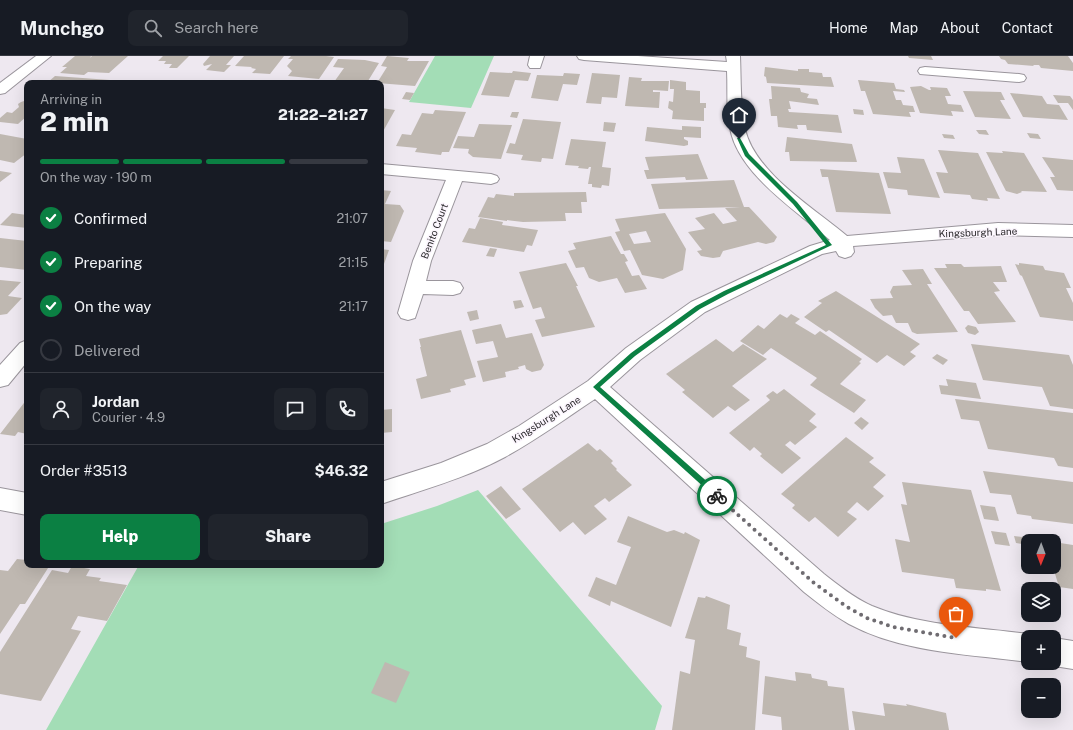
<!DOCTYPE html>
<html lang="en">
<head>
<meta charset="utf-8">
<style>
  body { margin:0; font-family:"Public Sans",sans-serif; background:#20242c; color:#f1f3f6; height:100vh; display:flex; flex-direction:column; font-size:15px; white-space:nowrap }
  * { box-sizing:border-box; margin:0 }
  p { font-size:13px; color:#9ea1a6 }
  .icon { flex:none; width:22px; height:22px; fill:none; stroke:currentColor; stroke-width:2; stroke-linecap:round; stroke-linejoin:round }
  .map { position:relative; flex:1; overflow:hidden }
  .side { position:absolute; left:24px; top:24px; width:360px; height:488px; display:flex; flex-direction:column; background:#171b24; border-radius:8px; box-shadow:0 4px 16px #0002 }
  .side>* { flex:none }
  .needle { width:26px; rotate:181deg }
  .fabs { position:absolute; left:1021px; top:478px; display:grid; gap:8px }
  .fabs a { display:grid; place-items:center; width:40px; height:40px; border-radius:8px; background:#171b24; box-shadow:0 4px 16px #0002; font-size:20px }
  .pin { position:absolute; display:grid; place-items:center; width:34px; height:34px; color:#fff; margin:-41px -17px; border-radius:50% 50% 50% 0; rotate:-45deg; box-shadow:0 0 4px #0007 }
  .pin .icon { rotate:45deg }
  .courier { position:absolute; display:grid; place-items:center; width:40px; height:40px; margin:-20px; border:3px solid #0b8043; border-radius:50%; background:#fff; color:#222; box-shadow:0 1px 5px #0007 }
  .summary em { font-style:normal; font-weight:800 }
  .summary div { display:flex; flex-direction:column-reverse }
  .summary { display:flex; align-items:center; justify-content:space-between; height:68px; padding:0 16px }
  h1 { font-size:26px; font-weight:800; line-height:30px }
  .bar { display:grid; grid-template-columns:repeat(4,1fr); gap:6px 4px; align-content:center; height:48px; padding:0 16px }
  .bar i { height:5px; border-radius:3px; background:#363941 }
  .bar .on { background:#0b8043 }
  .bar p { grid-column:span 4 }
  .line { display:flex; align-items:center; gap:10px; padding:0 16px; border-top:1px solid #363941 }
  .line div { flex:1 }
  .round { display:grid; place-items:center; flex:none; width:42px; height:42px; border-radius:8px; background:#20242c }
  ol { padding:0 16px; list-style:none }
  li { display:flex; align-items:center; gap:12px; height:44px }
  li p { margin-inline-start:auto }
  li .icon { padding:4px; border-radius:50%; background:#0b8043; color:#fff; stroke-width:4 }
  li:last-child { color:#9ea1a6 }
  li i { width:22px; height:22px; border:2px solid #363941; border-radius:50% }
  .button { display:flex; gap:8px; margin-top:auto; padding:8px 16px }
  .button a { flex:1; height:46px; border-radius:8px; background:#0b8043; color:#fff; font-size:16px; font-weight:800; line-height:46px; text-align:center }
  .button a+a { background:#20242c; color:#f1f3f6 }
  header { display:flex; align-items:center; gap:24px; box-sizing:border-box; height:56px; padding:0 20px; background:#171b24; border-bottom:1px solid #363941 }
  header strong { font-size:19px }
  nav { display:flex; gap:22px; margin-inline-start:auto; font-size:14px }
  .search { width:280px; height:36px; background:#20242c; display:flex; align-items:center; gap:10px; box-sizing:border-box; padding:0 14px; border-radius:8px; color:#9ea1a6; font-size:15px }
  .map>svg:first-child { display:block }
</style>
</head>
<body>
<header>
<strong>Munchgo</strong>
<div class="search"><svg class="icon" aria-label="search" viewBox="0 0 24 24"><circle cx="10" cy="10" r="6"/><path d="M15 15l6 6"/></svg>Search here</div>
<nav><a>Home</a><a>Map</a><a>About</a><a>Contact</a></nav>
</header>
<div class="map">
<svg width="1073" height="674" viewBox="0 0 1073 674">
  <rect width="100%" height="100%" fill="#eee8f0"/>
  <path fill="#a3ddb6" d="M435,0h59l-23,52 -62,-6z
    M478,434l184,216 -7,24h-609l93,-165h242v-41l56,-18z"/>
  <path fill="#bfb8b1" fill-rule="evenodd" d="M75,0h16l-1,2 2,-2h36l-19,17 -21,-1 -4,3 -24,-2 7,-6h-5z
    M163,0h26l-12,12h-8l3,-4h-8l2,-3h-8z
    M210,0h24l-8,9h5l-7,7 -18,-2 6,-6 -8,2 -1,-2z
    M244,0h40l-14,18 -18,-1 4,-4 -5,-1 1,-1 -17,-1z
    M291,0h35l8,1 -15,22 -31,-3 4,-5 -5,-5 6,-7h-5z
    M387,0l22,2 -2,3h22l-14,25 -38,-3 10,-16 -6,-1z
    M908,0h23l2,4 -24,-2z
    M999,0h69l5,7v8l-32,-3 -2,-3h-6l1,1 -26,-2 -3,-4 -4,-1z
    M338,3l27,1 14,3 -11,18 -9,1 -3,-2 -2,3 -20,-1 10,-14 -11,-1z
    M765,11l33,4v-2h11v3l13,1 1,4h8l3,10 -67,-4 -1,-6 -2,-1z
    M513,15l18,2 -3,8 -13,-1 -6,17 -28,-2 9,-23 22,1z
    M564,17l16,1 -3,11 -14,-1 -5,17 -27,-3 6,-23 26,1z
    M592,17l28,2 -3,23 -15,-1 -1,7 -15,-1z
    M55,20l55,4 -3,3h-60z
    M629,21l13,1 -1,3h28l-1,10 -15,-1v2h7l-1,16 -34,-2z
    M670,24l16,2v8l14,1v12h6v5h-2v13l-32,-2 1,-8 -5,-3 1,-7 4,1 1,-13h-4z
    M858,24l36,3 2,6 8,1 1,2 -12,-1 3,9h5l2,5 10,1 2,6h-6l2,5 -38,-3 -8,-23h-4z
    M771,30l29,2 1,4 8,2 -2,4 10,1 2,6 -30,-4 2,8h-3l1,3 49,3 4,18 -35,-3 -1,-5h-9l1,4 -20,-2 -1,-11h-6l-2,-17h3z
    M921,30l8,4h2l-1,-3 17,1 4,8h-6l3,8 13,1 3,7 -13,-1 2,5 -33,-3 -10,-26z
    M963,35l38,1 4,8h-5l11,19 -36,-2z
    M406,36l8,1 -4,7 -8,-1z
    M1010,37l32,3 5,8 12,1 9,15 -45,-3z
    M1053,39l17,1 3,4v10l-5,-7h-10z
    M27,44v16l-9,8 -18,-2v-4l7,-6 5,1 7,-6 -1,-3 3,-2z
    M381,52l14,2 -14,25z
    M853,53l10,1 1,5 -10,-1z
    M435,54l31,2 -17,40h-7l-1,3 -26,-3 2,-4 -21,-2 6,-12 9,1 11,-22 11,1z
    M512,56h7l-2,6 -7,-1z
    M523,63l38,3 -8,37 -11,-1 -1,4 -20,-2 2,-5 -17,-2 4,-10 5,1z
    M604,66l12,1 -2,9 -11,-1z
    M479,68l33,1 -11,34 -28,-2 -5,-4 1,-4 -16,-1 5,-12 16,1z
    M682,70l19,1v11l-17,-1v2l4,2v4l-4,1 -39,-5 2,-14 35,3z
    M976,74h10l3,5 -10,-1z
    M1027,77l11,1 3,5 -11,-1z
    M0,78l27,5v14l-13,10 -14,-3z
    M942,78l11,1 2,4 -11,-1z
    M787,81l65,7 5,18 -67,-1 -1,-9h-4z
    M571,83l35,3 -4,25 9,1 -2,18 -7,-1 -1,3 -9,-1v-3h-4l3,-17h-2l-1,2 -10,-1 1,-2 -14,-1z
    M938,94l40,3 22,46 -13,-1 1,3 -16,-2 -2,-4 -26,-2 -8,-21 12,1z
    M1002,95l22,2 23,39 -26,-1 1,1 -5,2 -11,-3 -20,-39 17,1z
    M698,98l10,25 -22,1 -1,-3 -38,2 -3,-9h5l-4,-13z
    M897,101l27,2 16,39 -32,-3 -1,-5 -19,-2 -5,-16 18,1z
    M1042,101l31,3v31l-16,-1 -7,-13h5z
    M820,113l59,4 12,41 -55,-2 -8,-35h-6z
    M0,115l12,2 -12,9z
    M734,124l10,27h5l28,30 -3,5 -8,2 -8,-2 -35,9 -3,6 -7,1 -12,-2 -4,-5 5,-1 -14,-18 17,-3 -10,-11 19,-5 9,11 14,-3 -12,-13 15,-1 -81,2 -8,-25z
    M381,134l10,1 -6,13 15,1 4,6 -13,31 -10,-1z
    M586,136l1,10h-6l1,11h-17l1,8 -43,1 -16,-2v1l-29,-4 10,-20 6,1 2,-4 18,2v-3z
    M12,157l15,2v13l-27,-3z
    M665,157l21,36 -3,21 -20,9 -21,-4 -12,-25 -6,1 -9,-19 5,-1 -5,-12zM646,175l5,11 -17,2 -5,-10z
    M480,162l23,4 -1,3 36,5 -6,16 -5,-1 -3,7 -62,-10 7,-14 6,1z
    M611,180l10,18h3l4,7 -3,1 7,14 7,-1 8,14 -22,4 -8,-15 -18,4 -10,-4 -5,-11 -8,1 -8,-17 8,-2 -3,-6z
    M0,182l27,3v29l-27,-3z
    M490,192l7,1 -3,8 -8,-1z
    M381,193l8,1 -5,14h-3z
    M566,207l12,23h-2l19,41 -53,10 -7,-17 10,-2 -4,-11 -8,2 -14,-37z
    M1019,207l24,3 2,4 19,3 7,15h-5l7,15v18l-33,-4 -18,-41 -2,-1 -5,-11 4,1z
    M945,208h16l3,3 37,-1 6,16h-14l7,9 -6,1 22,30 -38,2 -9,-13h-5l-30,-43h13z
    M923,213l9,15h-5l31,48 -41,2 -5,-2 -4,-9h-12l-4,-8 -9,1 -8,-8 -5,-9 23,-1 -3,-6 3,-6 19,-1 -10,-15z
    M0,224l21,2 -13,14 14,2 -15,16 -7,1z
    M836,235l84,53 -10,8 6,4 -12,10 -17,-11 -10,8 -48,-33 -3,2 -22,-15 18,-14 -4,-2z
    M521,244l3,7 -9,2 -2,-8z
    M477,254l2,9 -9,2 -3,-9z
    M780,258l7,4 4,-4 9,5 -5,4 20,12 5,-4 42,28 -3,3 2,1 -21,21 26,16 -12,13 -44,-28 7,-7 -46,-30 -8,7 -23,-14 18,-16 6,4z
    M501,268l5,14 26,-5 12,32 -3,5 -9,2 -6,-3 -1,-4 -7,2 1,2 -14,3 1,5 -23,5 -6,-21 21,-4 -5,-16 -17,3 -4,-14z
    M968,269l8,2 3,5 -4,3 -7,-2 -3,-5z
    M461,274l15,47 -12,3 2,5 -16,4 1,3 -30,7 -5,-20 11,-3 -7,-29h1l-2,-8z
    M716,283l17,13 10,-8 24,15 -35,27 18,14 -15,11 -7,-5 -15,12 -31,-26 3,-2 -19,-16z
    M971,288l98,11 4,10v44l-23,-3 -8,-19 -59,-7z
    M937,298l11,6 -5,5 -11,-7z
    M946,323l30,4 5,16 -40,-5 -2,-9 9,1z
    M784,333l32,25 -7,7 8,6 -22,18 -5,-4 -5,4 16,13 -19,16 -22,-18 2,-2 -8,-7 -4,4 -21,-18 41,-33 -4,-4 7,-5 4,3z
    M27,343v35l-9,-2 -3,4 -15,-2z
    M955,343l118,14v55l-15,-2 -4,-8 -66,-9 -9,-28 -18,-2z
    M392,353v23l-11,1v-23z
    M861,361l8,6 -7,7 -8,-7z
    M846,381l28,21 -5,4 17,13 -13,12 11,9 -16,15 -11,-9 -10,10 10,7 -19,18 -23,-20 -6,5 -17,-14 3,-3 -14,-11z
    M588,387l9,8 3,-2 13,12 -2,2 6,6 -1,1 16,15 -23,17 -4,-4 -11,8 13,13 -22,16 -12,-13 -13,10 -38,-43z
    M983,415l90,11v42l-41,-5 -1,-3 -14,-2 -6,-19 -21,-2z
    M902,426l69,8 30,101 -15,-2v2l-30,-3 -2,-9 -52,-7 -7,-33 15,3 -9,-38 6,1z
    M501,430l20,23 -15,10 -20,-23z
    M980,449l15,2 4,14 -15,-2z
    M628,460l39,16 7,-2 10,4 1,-2 15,8 -29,87 -60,-26 -1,5 -22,-10 8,-19 20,8 15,-38 -14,-5z
    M991,475l15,2 4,13 -15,-2z
    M1014,480l17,2 1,3h-4v4l-12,-2z
    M1054,486l19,3v44l-14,-2 -6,-20h1v-8l5,1z
    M17,503l10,1v5h23l-25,39h-5l-20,30v-64l8,1z
    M72,510l18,3 -4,7 15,2 -2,3 28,4 -20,36 -29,-5 -7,13 10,2 -40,70 -41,-7v-42l52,-82 16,3z
    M706,540l24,9 -3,24 14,4 -2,12 8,2 -1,10 14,4 -5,69h-83l8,-59 10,3 5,-34 -10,-2 13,-41 7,1z
    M385,606l25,10 -14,31 -25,-10z
    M795,616l16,2 1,4 15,3 1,5 16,2 5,42h-67l-1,-13 -19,-3 3,-38 31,5z
    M883,647l24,3 -1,-2 40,9 3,17h-94l-3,-19 33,5z"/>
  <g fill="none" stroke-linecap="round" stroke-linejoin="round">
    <g stroke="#9a959c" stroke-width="2">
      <path id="street" d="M36,0h15l-46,37 -5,1v-11z
        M530,0h14l-4,12h-10l-2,-3z
        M577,0h61l89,6 -1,-6h14c1,22 0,52 5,73 10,44 69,79 102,107l151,-13 75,2v12l-75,-2 -145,11 1,6 -3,4 -6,2 -6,-2 -3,-5 -14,3 -117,58 -65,48 -30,27 214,187c14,11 30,24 48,32 48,20 105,21 156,28l8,3h-8v25c-59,-8 -125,-9 -179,-38 -16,-9 -30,-20 -45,-32l-209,-193c-30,20 -59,41 -90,58 -39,21 -83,33 -124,47v-22l60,-19 46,-19 32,-18 69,-45 38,-33 65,-46 119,-56 20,-6c-33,-29 -92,-66 -100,-112 -4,-18 -2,-39 -3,-57l-143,-11 -5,-1z
        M925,11l94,7 5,1 2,3 -2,3 -5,1 -99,-8 -2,-3 2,-3z
        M381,108l110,10 6,2 2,3 -2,3 -6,2 -29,-3 -31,80 -5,20h27l7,2 3,5 -3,5 -7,2 -30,-1 -8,24 -7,2 -7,-2 -3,-5 15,-52 33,-81 -65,-6z
        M27,284v22l-19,23 -8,2v-22l20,-22z
        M0,432l27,5v22l-27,-5z
        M1054,582l19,3v28l-19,-3 -8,-3h8z"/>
    </g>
    <use href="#street" fill="#fff" fill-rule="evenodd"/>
  </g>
  <path fill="#0b8043" d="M737,82h3l9,16 48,48 35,43 -104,49 -28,15 -65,47 -35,31 120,106 1,3 -4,3 -124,-112 38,-34 65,-47 28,-15 102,-46 -33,-41 -48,-48z"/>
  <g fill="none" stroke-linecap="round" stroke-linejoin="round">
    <path stroke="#6f6c71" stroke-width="4" stroke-dasharray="0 7.2" d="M717,440l97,87 33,24 20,11 26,9 63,11"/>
  </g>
  <g text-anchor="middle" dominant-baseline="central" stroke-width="3" stroke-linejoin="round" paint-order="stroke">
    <g font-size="10" fill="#2b292c" stroke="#fbf5fd">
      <text transform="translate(434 175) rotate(-69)">Benito Court</text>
      <text transform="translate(978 176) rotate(-2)">Kingsburgh Lane</text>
      <text transform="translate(546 363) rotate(-32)">Kingsburgh Lane</text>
    </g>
  </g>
</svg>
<div class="fabs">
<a><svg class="needle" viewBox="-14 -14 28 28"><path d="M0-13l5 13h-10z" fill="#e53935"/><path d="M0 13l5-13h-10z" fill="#9ea1a6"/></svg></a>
<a><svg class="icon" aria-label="layers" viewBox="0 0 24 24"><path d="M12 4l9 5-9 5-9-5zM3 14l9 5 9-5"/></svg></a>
<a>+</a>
<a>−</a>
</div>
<div class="pin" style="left:956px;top:582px;background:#ea580c"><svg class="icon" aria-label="bag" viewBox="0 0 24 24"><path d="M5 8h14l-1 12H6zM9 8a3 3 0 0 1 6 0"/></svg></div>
<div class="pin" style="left:739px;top:83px;background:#1f2937"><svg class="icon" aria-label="home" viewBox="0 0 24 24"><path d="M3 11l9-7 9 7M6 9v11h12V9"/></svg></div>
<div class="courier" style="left:717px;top:440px"><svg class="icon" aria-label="bike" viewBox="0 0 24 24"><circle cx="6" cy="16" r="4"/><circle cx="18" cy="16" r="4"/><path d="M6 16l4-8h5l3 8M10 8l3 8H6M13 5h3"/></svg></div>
<section class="side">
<div class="summary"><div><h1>2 min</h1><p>Arriving in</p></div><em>21:22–21:27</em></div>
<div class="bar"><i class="on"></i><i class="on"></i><i class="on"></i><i></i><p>On the way · 190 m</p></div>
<ol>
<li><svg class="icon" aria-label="check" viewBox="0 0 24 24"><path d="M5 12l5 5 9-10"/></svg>Confirmed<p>21:07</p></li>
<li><svg class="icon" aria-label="check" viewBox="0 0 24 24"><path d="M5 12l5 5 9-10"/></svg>Preparing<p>21:15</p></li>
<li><svg class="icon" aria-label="check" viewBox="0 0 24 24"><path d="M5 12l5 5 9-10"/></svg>On the way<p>21:17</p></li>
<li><i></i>Delivered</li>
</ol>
<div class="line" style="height:72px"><a class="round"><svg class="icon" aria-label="person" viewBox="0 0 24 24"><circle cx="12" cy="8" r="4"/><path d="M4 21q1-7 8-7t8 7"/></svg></a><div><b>Jordan</b><p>Courier · 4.9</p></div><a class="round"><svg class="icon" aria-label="chat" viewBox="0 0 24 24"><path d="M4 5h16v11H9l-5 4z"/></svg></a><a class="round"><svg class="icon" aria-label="phone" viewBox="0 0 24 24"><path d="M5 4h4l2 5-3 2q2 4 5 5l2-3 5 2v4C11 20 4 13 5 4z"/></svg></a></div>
<div class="line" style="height:52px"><div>Order #3513</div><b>$46.32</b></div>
<div class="button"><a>Help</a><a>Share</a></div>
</section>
</div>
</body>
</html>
